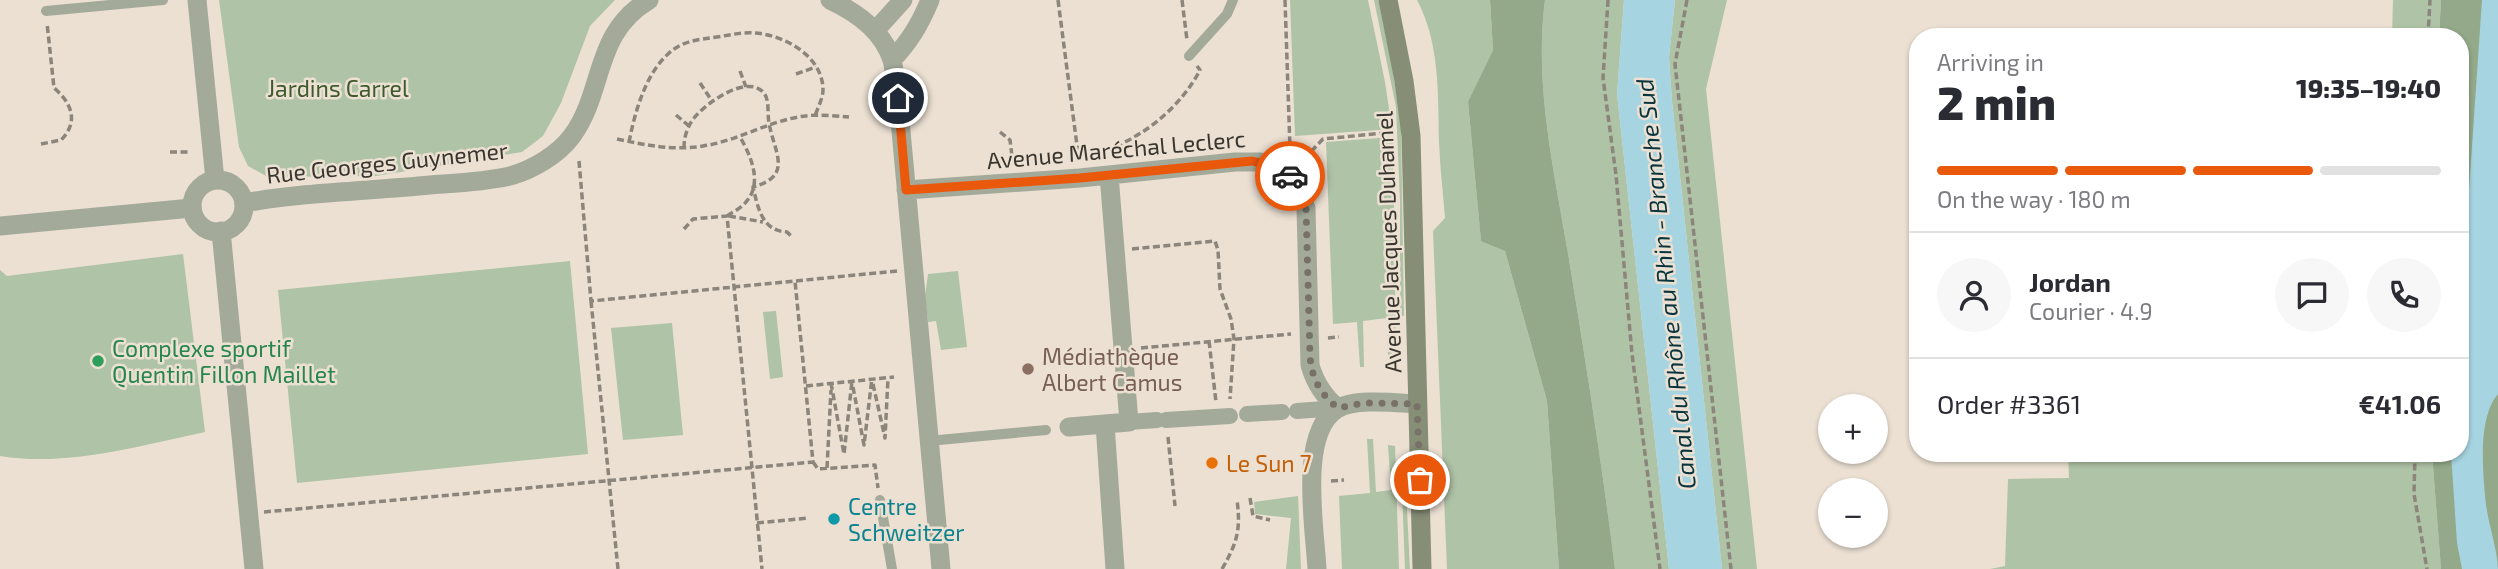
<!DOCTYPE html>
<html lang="en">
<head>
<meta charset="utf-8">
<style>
  body { margin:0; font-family:"Exo 2",sans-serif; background:#f7f7f7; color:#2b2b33; height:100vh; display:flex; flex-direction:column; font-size:26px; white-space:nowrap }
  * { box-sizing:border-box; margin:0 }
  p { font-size:23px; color:#7c7c81 }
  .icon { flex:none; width:38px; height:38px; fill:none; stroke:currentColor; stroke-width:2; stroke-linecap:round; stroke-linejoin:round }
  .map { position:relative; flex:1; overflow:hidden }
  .panel { position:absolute; left:1909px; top:28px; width:560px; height:434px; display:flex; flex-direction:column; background:#fff; border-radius:28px; box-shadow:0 2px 5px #0004 }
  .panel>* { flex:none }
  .fabs { position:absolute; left:1818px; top:394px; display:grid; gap:14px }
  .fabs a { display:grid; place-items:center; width:70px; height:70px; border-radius:50%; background:#fff; box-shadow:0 2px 5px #0004; font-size:35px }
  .pin { position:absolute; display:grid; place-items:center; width:60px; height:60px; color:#fff; margin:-30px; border:4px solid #fff; border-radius:50%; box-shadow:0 2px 7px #0007 }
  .courier { position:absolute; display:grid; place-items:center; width:70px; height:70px; margin:-35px; border:5px solid #ea580c; border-radius:50%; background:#fff; color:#222; box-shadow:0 2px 9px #0007 }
  .headline em { font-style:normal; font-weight:800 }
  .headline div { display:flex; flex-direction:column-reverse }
  .headline { display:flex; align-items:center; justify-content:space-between; height:119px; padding:0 28px }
  h1 { font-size:46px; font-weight:800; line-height:52px }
  .bar { display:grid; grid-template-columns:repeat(4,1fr); gap:10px 7px; align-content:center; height:84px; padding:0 28px }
  .bar i { height:9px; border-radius:5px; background:#e1e1e2 }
  .bar .on { background:#ea580c }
  .bar p { grid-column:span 4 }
  .line { display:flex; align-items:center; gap:18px; padding:0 28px; border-top:2px solid #e1e1e2 }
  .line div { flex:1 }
  .round { display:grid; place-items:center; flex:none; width:74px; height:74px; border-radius:37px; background:#f7f7f7 }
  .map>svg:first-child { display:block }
</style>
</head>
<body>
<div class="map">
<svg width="2498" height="569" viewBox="0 0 2498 569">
  <rect width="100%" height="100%" fill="#ebe0d2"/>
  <path fill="#afc3a6" d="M219,0h396l-25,26 -29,77 -18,33 -21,16 -146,24 -108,1 -20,-11 -9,-19z
    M1290,0h78l17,82 7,47 -97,7z
    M1374,0h4l1,2 14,70 8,52 3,192h-4v-115l-4,-94z
    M1417,0h73l3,50 -25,53 13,137 24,11 42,150 12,168h-112l-14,-338 12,-13c-2,-25 -5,-51 -6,-76 -1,-48 1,-99 -22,-142z
    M1545,0h79l-7,94 52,475h-54c-13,-106 -30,-211 -47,-316 -14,-83 -34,-168 -23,-253z
    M1675,0h52l-21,89 51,480h-35l-50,-468 -3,-44z
    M2393,0h48l-2,37h-47z
    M1393,137l3,222 -8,1 -1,-42 -24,3 1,46h-4l-3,-45 -24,2 -7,-182z
    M183,254l22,178c-67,14 -137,35 -205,24v-186l7,6z
    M570,261l18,193 -291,29 -19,-193z
    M958,271l9,76 -26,3 -5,-29 -8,1 -3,-26 3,-22z
    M776,311l7,66 -13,2 -7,-67z
    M672,323l11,112 -60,5 -12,-112z
    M1367,439h6l3,53 15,-2 -3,-45 7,1 4,123h-57l-3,-73 31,-3z
    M2068,453h364l9,116h-451l15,-3 3,-87 61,-1z
    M1402,490h4l4,79h-5z
    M1298,496l3,73h-15l5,-51 -36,-4 -1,-12z"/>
  <path fill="#93a989" d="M1490,0h55c-11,85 9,170 23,253 17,105 34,210 47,316h-56l-12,-168 -42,-150 -24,-10 -13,-139 25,-52z
    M2441,0h57v569h-57l-9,-116h28v-416h-21z"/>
  <path fill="#a6d4e0" d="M1624,0h51l-6,57 3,44 50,468h-53l-52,-475z
    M2482,0h16v394c-21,24 -15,80 -12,111 3,21 11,43 12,64h-36l-5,-26 -6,-90h9l1,-146z"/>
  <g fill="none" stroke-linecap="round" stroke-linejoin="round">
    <path stroke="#8c857b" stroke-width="3.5" stroke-dasharray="7 3.5" stroke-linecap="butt" d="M1058,0l21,161
      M1182,0l5,40
      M1285,0l5,149
      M1608,0l-5,78 13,97 16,179 28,215
      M1687,0l-12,64 56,505
      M2428,37l2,-37
      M740,71l6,16
      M796,74l20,-7
      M700,83l12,18
      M676,115l13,11
      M1000,132l10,8 3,24
      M617,139c29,6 56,12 86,7 35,-5 67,-26 102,-30 14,-2 30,0 44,1
      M629,142c6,-30 16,-67 39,-88 15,-14 30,-14 49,-17 13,-2 25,-5 38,-4 29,2 68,23 68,57 0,8 -5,17 -8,26
      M41,144l20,-4c18,-18 11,-37 -7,-52l-7,-65
      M684,148c0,-11 3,-21 10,-30 11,-14 52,-44 69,-26 7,7 4,21 6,31 5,29 25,53 -16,64 5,21 9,44 34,45l5,5
      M170,152h21
      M1117,157l-1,-11c34,-14 67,-43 84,-76l-3,-4
      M1304,159l19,-20 71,-7
      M579,161l12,140 306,-30
      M727,216c6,-4 14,-8 19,-14 17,-19 5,-46 -6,-65
      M729,216l34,6
      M684,229l9,-10 34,-3 35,353
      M1132,249l83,-8 3,9 2,39 11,30 3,20 -4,60
      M591,301l27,268
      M1328,338l11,-1
      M1209,341l7,61
      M1141,348l150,-14
      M831,383l13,71 8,-73
      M873,384l12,54 3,-60
      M806,386l88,-9
      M853,387l11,58 8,-67
      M1168,437l7,69
      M2415,453l-1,41 13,75
      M813,462l5,7 57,-4 3,23
      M827,468l4,-78
      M1331,481l13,-1
      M1250,498l3,18 17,4
      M264,512l549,-50 -18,-181
      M757,523l51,-5
      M1222,569c15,-26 19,-39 15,-69"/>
    <path stroke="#a4aa9a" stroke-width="10" d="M46,11l117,-11
      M1189,56l38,-42 6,-14
      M928,441l118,-11
      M880,500l12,69"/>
    <path stroke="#a4aa9a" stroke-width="16" d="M1297,411l41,-3
      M1247,414l35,-2
      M1166,420l64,-4
      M1129,422l28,-2"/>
    <path stroke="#a4aa9a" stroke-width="19" d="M830,0c26,12 53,31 62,60 3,12 4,26 6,38l43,471
      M875,31l28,-31
      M892,60c18,-19 28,-36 38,-60
      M1109,175l20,247 -24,2 10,145
      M906,190l174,-12 155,-16h26l17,6 17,14 11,26 4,157c5,18 13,31 28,43
      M244,203c61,-11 125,-12 186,-18 27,-2 54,-3 80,-9 22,-6 48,-21 62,-40 33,-45 21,-103 77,-136
      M0,226l192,-18
      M1069,427l36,-3
      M1317,569c-2,-40 -19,-136 20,-160 17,-11 60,-6 80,-5"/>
    <path stroke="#a4aa9a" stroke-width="19" d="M197,0l18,180
      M192 206a26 26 0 1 1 52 0a26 26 0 1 1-52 0Z
      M221,231l33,338"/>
    <path stroke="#878e76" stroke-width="19" d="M1388,0l16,81 7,55 11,433"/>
  </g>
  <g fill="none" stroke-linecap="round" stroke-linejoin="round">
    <path stroke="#777168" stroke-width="7" stroke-dasharray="0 12.6" d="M1290,176l11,16 5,16 4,147c1,22 10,39 28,53l25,-5 54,1 3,76"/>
    <path stroke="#ea580c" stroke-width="9" d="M898,98l8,92 174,-12 172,-17 27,7 11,8"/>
  </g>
  <circle fill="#2e9e5b" stroke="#ebe0d2" stroke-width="2.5" cx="98" cy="361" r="7"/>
  <circle fill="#8d6e63" stroke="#ebe0d2" stroke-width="2.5" cx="1028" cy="369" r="7"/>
  <circle fill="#e8710a" stroke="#ebe0d2" stroke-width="2.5" cx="1212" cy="463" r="7"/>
  <circle fill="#0f9aa8" stroke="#ebe0d2" stroke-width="2.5" cx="834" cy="519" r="7"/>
  <g text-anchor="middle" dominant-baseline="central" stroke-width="5" stroke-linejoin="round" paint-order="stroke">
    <g font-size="23" fill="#3c5a2b" stroke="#ebe0d2">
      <text x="338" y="88">Jardins Carrel</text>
    </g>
    <g font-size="23" fill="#39352f" stroke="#ebe0d2">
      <text transform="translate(1116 149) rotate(-5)">Avenue Maréchal Leclerc</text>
      <text transform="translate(387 162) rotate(-6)">Rue Georges Guynemer</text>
      <text transform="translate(1388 242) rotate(-92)">Avenue Jacques Duhamel</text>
    </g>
    <g font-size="23" fill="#27864d" stroke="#ebe0d2" text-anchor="start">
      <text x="112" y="348">Complexe sportif<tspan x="112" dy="26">Quentin Fillon Maillet</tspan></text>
    </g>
    <g font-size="23" fill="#785e54" stroke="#ebe0d2" text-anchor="start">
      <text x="1042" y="356">Médiathèque<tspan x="1042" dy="26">Albert Camus</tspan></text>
    </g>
    <g font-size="23" fill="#c56008" stroke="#ebe0d2" text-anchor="start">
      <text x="1226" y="463">Le Sun 7</text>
    </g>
    <g font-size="23" fill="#0d838f" stroke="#ebe0d2" text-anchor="start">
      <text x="848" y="506">Centre<tspan x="848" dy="26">Schweitzer</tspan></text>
    </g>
    <g font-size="24" font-style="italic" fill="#08343e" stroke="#ebe0d2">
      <text transform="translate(1665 284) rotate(-96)">Canal du Rhône au Rhin - Branche Sud</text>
    </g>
  </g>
</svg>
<div class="fabs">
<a>+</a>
<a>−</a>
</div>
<div class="pin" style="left:1420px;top:480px;background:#ea580c"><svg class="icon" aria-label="bag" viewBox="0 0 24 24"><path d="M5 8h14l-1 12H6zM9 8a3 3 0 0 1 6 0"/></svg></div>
<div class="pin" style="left:898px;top:98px;background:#1f2937"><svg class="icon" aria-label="home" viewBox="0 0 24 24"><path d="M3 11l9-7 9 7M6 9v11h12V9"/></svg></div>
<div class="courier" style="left:1290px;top:176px"><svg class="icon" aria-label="car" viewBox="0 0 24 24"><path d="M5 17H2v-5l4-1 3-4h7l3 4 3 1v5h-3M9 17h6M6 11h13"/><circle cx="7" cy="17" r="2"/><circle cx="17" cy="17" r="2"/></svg></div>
<section class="panel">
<div class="headline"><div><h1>2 min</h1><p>Arriving in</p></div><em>19:35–19:40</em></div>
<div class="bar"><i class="on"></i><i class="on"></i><i class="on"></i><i></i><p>On the way · 180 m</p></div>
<div class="line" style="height:126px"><a class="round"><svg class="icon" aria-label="person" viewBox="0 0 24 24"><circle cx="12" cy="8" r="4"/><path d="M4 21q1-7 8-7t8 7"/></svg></a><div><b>Jordan</b><p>Courier · 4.9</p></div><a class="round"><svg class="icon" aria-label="chat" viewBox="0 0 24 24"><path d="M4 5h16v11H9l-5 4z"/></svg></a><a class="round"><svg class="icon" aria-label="phone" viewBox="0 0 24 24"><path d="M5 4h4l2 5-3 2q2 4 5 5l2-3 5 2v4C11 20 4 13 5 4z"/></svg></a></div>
<div class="line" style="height:91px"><div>Order #3361</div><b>€41.06</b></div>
</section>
</div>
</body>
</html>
